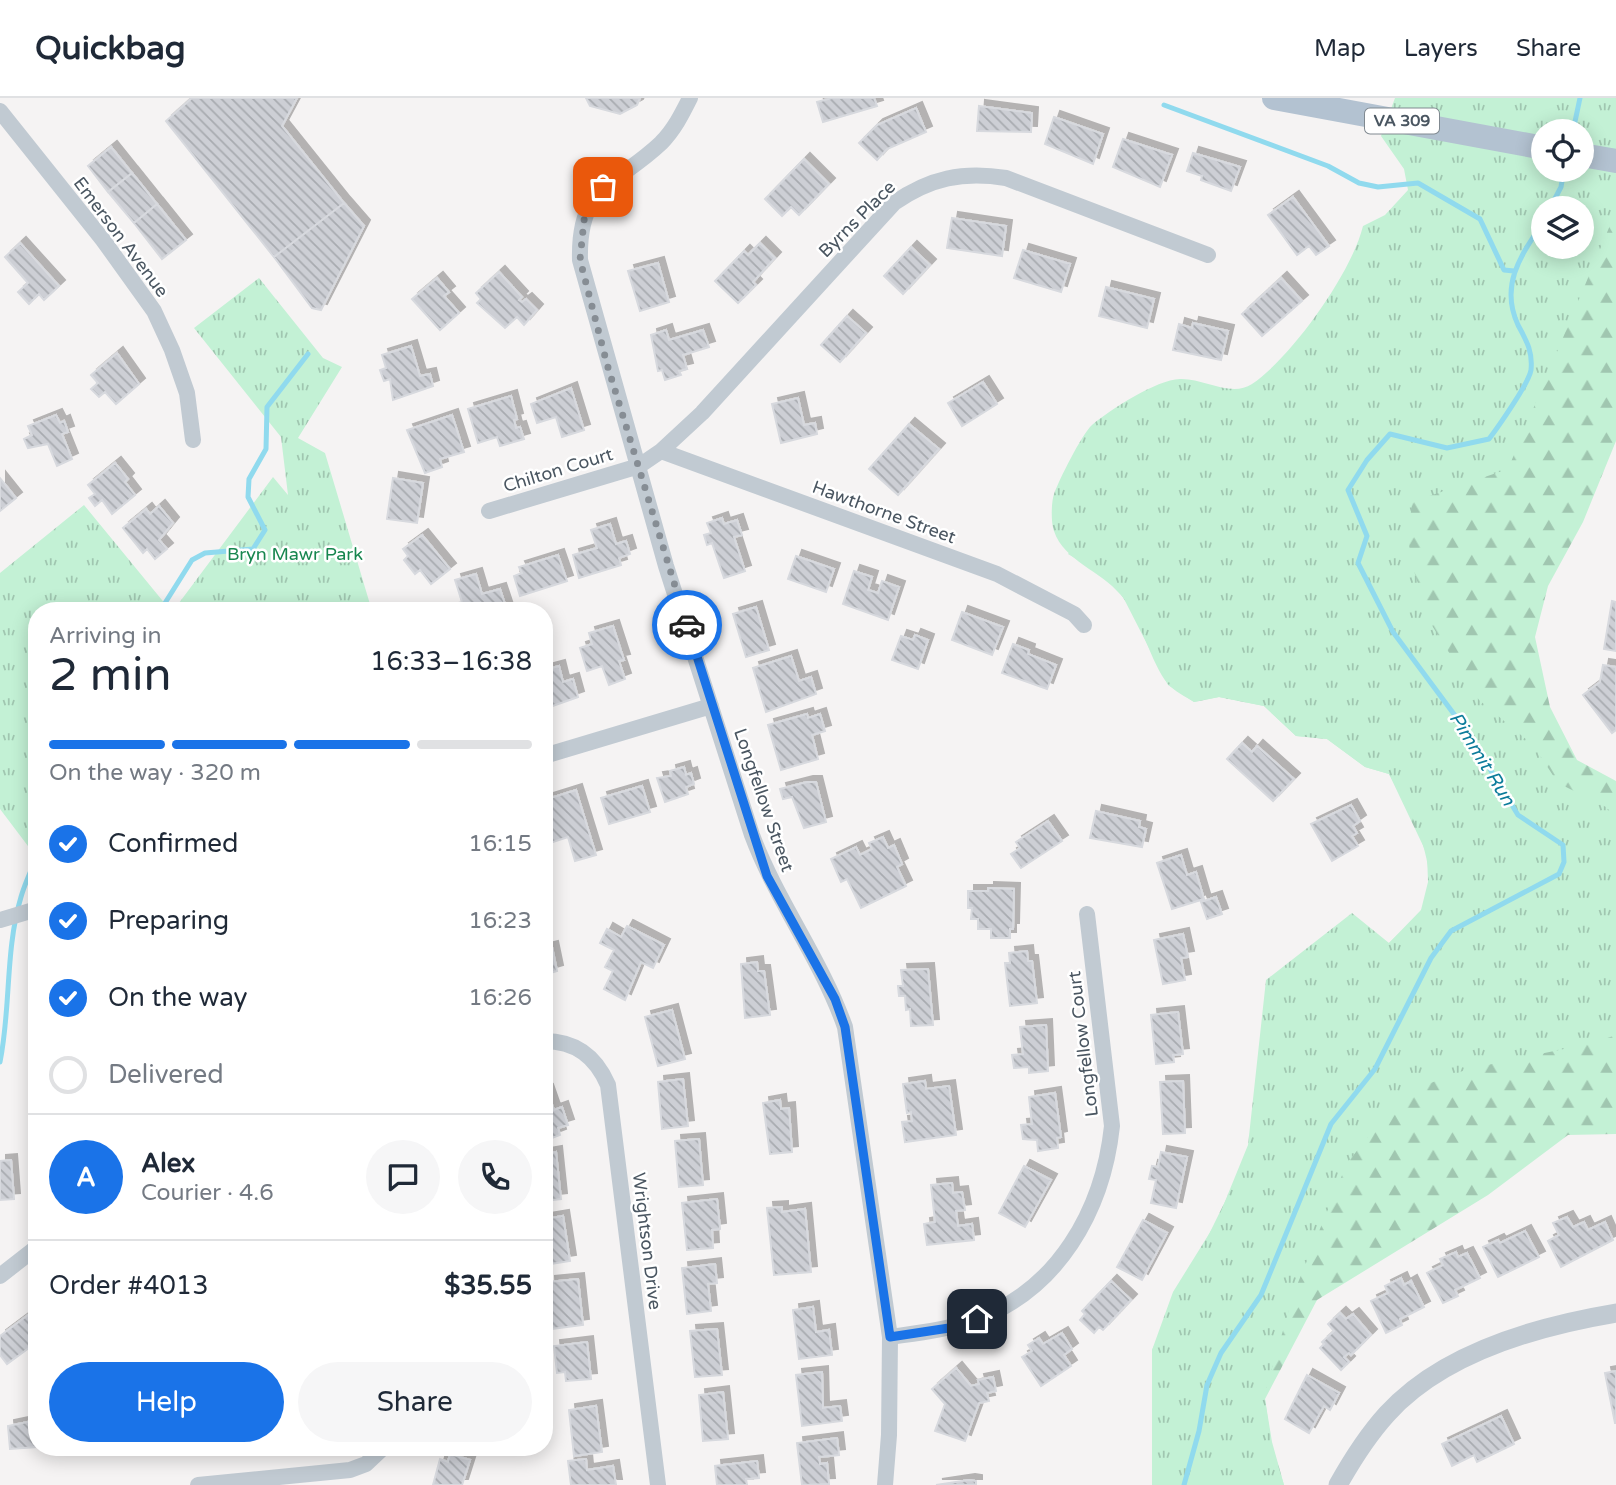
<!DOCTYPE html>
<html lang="en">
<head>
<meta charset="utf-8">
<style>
  body { margin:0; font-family:"Varela Round",sans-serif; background:#f6f6f7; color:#1f2937; height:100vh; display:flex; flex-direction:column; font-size:26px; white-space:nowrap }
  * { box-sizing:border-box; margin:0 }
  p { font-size:23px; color:#747a83 }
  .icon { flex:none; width:38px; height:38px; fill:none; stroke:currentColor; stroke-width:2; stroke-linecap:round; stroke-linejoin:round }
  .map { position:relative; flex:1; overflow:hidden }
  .drawer { position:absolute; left:28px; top:504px; width:525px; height:854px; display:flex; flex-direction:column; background:#fff; border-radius:28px; box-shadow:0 4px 18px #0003 }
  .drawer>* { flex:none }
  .buttons { position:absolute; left:1531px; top:21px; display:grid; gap:14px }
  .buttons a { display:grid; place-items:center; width:63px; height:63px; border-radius:50%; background:#fff; box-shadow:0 4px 18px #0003; font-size:35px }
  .pin { position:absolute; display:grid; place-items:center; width:60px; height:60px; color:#fff; margin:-30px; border-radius:14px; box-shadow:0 4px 10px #0006 }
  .courier { position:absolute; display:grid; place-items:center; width:70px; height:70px; margin:-35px; border:5px solid #1a73e8; border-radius:50%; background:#fff; color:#222; box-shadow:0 2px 9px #0007 }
  .summary em { font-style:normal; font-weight:600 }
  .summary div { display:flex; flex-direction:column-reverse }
  .summary { display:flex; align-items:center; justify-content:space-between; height:119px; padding:0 21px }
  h1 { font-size:46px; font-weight:600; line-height:52px }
  .bar { display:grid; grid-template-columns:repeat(4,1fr); gap:10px 7px; align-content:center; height:84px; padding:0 21px }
  .bar i { height:9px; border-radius:5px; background:#e0e1e3 }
  .bar .selected { background:#1a73e8 }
  .bar p { grid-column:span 4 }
  .line { display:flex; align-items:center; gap:18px; padding:0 21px; border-top:2px solid #e0e1e3 }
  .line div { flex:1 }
  .round { display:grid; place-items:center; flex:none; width:74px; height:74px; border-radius:37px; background:#f6f6f7 }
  ol { padding:0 21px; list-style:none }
  li { display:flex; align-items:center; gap:21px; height:77px }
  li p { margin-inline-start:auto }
  li .icon { padding:7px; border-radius:50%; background:#1a73e8; color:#fff; stroke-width:4 }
  li:last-child { color:#747a83 }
  li i { width:38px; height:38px; border:4px solid #e0e1e3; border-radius:50% }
  .action { display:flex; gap:14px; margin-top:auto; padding:14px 21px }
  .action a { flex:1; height:80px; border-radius:42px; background:#1a73e8; color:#fff; font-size:28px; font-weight:600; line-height:80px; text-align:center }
  .action a+a { background:#f6f6f7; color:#1f2937 }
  header { display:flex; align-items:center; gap:42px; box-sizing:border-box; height:98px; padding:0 35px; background:#fff; border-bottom:2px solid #e0e1e3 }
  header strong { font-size:33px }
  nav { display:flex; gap:38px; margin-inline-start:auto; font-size:24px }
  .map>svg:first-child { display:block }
</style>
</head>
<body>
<header>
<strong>Quickbag</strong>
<nav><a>Map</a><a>Layers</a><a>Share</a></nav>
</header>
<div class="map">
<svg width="1616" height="1387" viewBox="0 0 1616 1387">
  <defs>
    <pattern id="forest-firs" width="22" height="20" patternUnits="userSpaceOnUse" patternTransform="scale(1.75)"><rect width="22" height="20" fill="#c3f1d5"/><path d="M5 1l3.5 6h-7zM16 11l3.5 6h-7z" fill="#a0c6b0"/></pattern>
    <pattern id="park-tufts" width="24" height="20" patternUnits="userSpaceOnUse" patternTransform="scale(1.75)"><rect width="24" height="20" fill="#c3f1d5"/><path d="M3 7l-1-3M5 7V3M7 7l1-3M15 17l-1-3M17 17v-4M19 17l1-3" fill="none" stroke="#a0c6b0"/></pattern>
    <pattern id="building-back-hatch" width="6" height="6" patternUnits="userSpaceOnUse" patternTransform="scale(1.75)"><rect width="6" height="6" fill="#cdcfd5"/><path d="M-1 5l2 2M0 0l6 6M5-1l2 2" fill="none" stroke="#a8abb0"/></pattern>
    <filter id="shadow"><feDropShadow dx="6" dy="-6" stdDeviation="0" flood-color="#0004"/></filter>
  </defs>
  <rect width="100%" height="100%" fill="#f5f3f3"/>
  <path fill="url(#forest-firs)" fill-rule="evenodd" d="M1544,72l72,26v245l-33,81 -35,64 -13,51 15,70 27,53 39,21v353l-48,1 -80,60 -171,105 -52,99 7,43 12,43h-132v-135l93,-189 142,-216 34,-35 7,-28 -1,-28 -38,-80 -24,-7 -38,-28 -31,-3 -32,-30 -45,-9 -25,5 -26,-17 -45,-88 -22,-23 -33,-20 64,-80zM1544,110h38v39h-38z"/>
  <path fill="url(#park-tufts)" fill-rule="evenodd" d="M1395,0h221v113l-108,258 -96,33 -4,38 6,31 17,53 48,76 54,45 25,38 48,24 10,10v218l-23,8 -125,26 -64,24 -57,70 -52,127 -29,98 -1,11 6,43 13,43h-132v-135l21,-58 44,-71 31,-76 18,-165 86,-67 37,30c10,-10 23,-20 31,-31 26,-38 -11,-105 -31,-138l-24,-7 -38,-28 -31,-3 -32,-30 -45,-9 -25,5c-8,-5 -20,-11 -26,-18 -18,-22 -26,-64 -47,-89 -20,-24 -57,-34 -67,-64 -3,-8 -3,-28 0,-37 5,-14 28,-60 38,-69 19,-16 64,-45 88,-46 24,-1 51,19 72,5 40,-27 100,-112 111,-158l22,-11 23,-25 -4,-21 -23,-33zM1544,33h38v39h-38zM1544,110h38v39h-38z
    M259,180l64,80 19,9 -44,71 27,15 47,158h-199l100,-134 15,18 -7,-58 -87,-109z
    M84,407l87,106h-134v247l-37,-49v-236z"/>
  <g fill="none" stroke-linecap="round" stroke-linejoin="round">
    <path stroke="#90daee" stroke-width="5" d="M1164,7l164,61 31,17 19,4 40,-4 62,36 24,51 10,1
      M1573,33l7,-33
      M1550,110l11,-21 3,-17
      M160,513l32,-51 13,-7 48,-4 12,-19 -17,-33 1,-18 17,-30 1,-42 41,-53
      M0,964c11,-54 5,-112 21,-165 4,-14 10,-27 16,-40
      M1184,1387l15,-54 8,-46 14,-32 40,-58 70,-171 44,-55 56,-111 20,-27 108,-57 5,-12 -1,-17 -45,-30 -50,-82 -75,-101 -35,-69 9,-27 -19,-46 19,-30 23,-26 57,14 42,-9c9,-12 40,-56 42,-69 2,-19 -5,-30 -13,-45 -19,-41 4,-71 26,-104"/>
  </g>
  <path fill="url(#building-back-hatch)" stroke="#d7d9de" stroke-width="2" filter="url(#shadow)" d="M192,0h105l-15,28 62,77 -70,54 -108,-136z
    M586,0h54l-3,7 -17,9 -30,-8z
    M832,0h42l3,8 -54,16 -6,-20z
    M979,8l53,7 -1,19 -54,-1z
    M916,10l10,24 -39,17 -10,11 -18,-17 18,-18z
    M1054,19l49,17 -10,30 -48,-20z
    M1123,41l49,16 -12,32 -47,-20z
    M111,49l21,26 -24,19 -20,-26z
    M1193,55l47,14 -9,24 -30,-11 1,-4 -15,-5z
    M804,61l25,25 -30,31 -8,-8 -9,9 -17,-17z
    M132,75l25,31 -23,19 -26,-31z
    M1293,99l36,49 -13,9 -7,-9 -12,9 -29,-40z
    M344,105l20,23 -43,84 -9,-2 -38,-51z
    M157,106l29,36 -24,19 -28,-36z
    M952,120l54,8 -4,30 -55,-8z
    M20,145l39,43 -15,14 -5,-6 -10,10 -11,-12 10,-9 -23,-26z
    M760,145l15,15 -22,24 3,3 -18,18 -23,-22 29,-30 4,4z
    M911,149l19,18 -27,29 -19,-18z
    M1023,152l47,14 -9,28 -47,-14z
    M658,165l11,39 -29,9 -12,-40z
    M499,174l23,25 -3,3 3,2 4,-3 11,11 -13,15 -7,-8 -12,11 -28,-25 4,-4 -5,-6z
    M437,180l12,14 -5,4 15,17 -19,17 -28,-31z
    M1281,180l21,23 -40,35 -20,-22z
    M1106,189l48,12 -7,29 -48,-12z
    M847,218l19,17 -26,29 -19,-17z
    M1193,225l35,8 -7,29 -48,-10 6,-26 13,4z
    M666,232l3,10 34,-10 6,17 -26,8 4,14 -8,2 2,4 -16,5 -3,-10 -4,1 -7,-36z
    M411,248l9,30 10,-2 3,12 -40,14 -3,-21 -6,2 -4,-11 6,-2 -4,-13z
    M117,255l22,31 -23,20 -11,-12 -6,5 -8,-8 7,-6 -7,-8z
    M983,284l14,22 -35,22 -14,-23z
    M571,290l13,42 -22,7 -6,-20 -19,6 -6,-19z
    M511,298l6,23 -3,1 2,8 4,-1 4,12 -24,7 -3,-9 -19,6 -10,-34z
    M798,300l6,27 11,-2 2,11 -36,9 -9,-39z
    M56,317l4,8 4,-2 4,11 -6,2 10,25 -15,7 -9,-22 -20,4 -4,-9 8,-4 -4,-9z
    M452,317l12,37 -24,7 2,8 -17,6 -18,-43z
    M909,326l30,25 -41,46 -29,-26z
    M115,365l13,16 -3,3 10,13 -23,19 -10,-14 -7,6 -6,-8 6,-4 -7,-9z
    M0,380l16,20 -16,13z
    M393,380l30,5 -6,40 -30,-4z
    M159,408l14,17 -14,17 8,9 -12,10 -8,-10 -4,4 -20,-25 23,-19 4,5z
    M722,420l2,6 13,-4 5,15 -8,2 11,34 -21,7 -12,-35 -5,2 -3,-10 7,-2 -4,-10z
    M610,426l6,20 10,-3 4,13 -11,4 2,7 -42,13 -6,-23 24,-7 -6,-18z
    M422,437l28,34 -19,15 -11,-14 -5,4 -11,-14 4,-4 -5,-7z
    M558,457l9,26 -47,15 -6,-20 8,-3 -3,-6z
    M796,458l38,13 -8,23 -38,-13z
    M854,473l18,6 -4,13 10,3 4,-12 17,6 -11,33 -45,-16z
    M476,476l6,20 18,-5 7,21 -50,1 -2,-7 7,-2 -7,-22z
    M1612,503l4,1v49l-12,-2z
    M756,509l13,43 -23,7 -13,-43z
    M962,514l41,15 -11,28 -40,-15z
    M613,528l11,34 -5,1 6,18 -16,6 -7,-19 -15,5 -7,-23 12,-4 -3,-11z
    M915,537l13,5 -10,29 -26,-9 9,-24 12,4z
    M1013,546l16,6 -1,4 28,11 -9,24 -45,-16z
    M791,558l8,25 12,-4 5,17 -50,18 -13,-44z
    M1603,567l13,2v63l-4,3 -29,-38 17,-13z
    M559,568l4,16 10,-3 5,18 -34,12v-39z
    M807,616l1,4 12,-4 5,17 -13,4 6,24 -37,11 -13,-45z
    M1242,645l10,9 5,-6 37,33 -21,22 -46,-42z
    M684,669l2,8 5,-2 3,11 -8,3 2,7 -23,8 -8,-24 14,-2 -1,-5z
    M807,684h9l10,40 -22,6 -12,-31 -9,2 -3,-10z
    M642,688l8,26 -41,12 -8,-26z
    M576,692l20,65 -21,6 -7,-24 -18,6 -6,-19v-24z
    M1351,707l9,16 -7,5 4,7 -5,3 6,10 -26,15 -21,-37z
    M1096,713l44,10 -1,6 7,2 -4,18 -52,-9z
    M1048,723l14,20 -41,27 -10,-14 9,-6 -4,-6z
    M883,739l5,11 6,-3 8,19 -5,3 9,19 -45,22 -14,-29 -6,3 -10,-23 25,-12 4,8 12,-6 -3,-6z
    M1181,757l6,20 9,-3 8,27 -32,10 -15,-46z
    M988,790l26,1 -1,40h-3v9h-19v-9h-13v-10h-7l1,-11h-4v-17h20z
    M1216,799l6,17 -15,5 -6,-17z
    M627,828l37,19 -11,23 -12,-6 -16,38 -21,-11 9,-18 -8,-4 9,-17 -14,-7 7,-14 14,8z
    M1183,836l5,23 -7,1 4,22 -22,4 -9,-44z
    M552,849l5,24 -13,4v-26z
    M1027,853l1,10h4l5,42 -27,3 -5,-43h5l-1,-10z
    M757,864l1,9h6l6,44 -25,3 -4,-54z
    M928,871l5,56 -22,1 -1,-17 -4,1 -1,-14h-6l-1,-10h5l-2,-16z
    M672,912l13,49 -27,7 -13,-49z
    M1178,914l5,42 -10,1 1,7 -18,2 -5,-49z
    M1046,927l2,46 -19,2v-6l-15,1 -2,-13 11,-1 -3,-27z
    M683,981l5,47 -26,3 -4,-47z
    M925,983l1,8 23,-3 7,49 -51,7 -3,-20 10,-1 -1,-9 -4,1 -4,-29z
    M1183,983l2,52 -22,1 -3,-52z
    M547,992l7,20 8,-3 6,18 -10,3 2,7 -16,6v-50z
    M1055,995l6,44 -4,1 1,10 -20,3 -1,-11 -14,-1 -2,-14 11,-1 -3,-27z
    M780,1002l1,9 8,-1 3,44 -22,2 -7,-51z
    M699,1041l4,46 -24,2 -4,-46z
    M556,1054l5,47 -17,2v-47z
    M1161,1054l26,5 -11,51 -25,-5 5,-23 -7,-1 3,-13 6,1z
    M11,1062l3,39 -14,1v-39z
    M1024,1068l27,14 -26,47 -26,-14z
    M952,1085l1,10 9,-1 3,18 -9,1 2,15 14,-2 2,16 -47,5 -3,-21 11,-2 -4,-37z
    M717,1101l3,30 -8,1 1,18 -26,2 -5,-47z
    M782,1109v5l23,-3 6,63 -37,3 -7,-67z
    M563,1118l7,45 -26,4v-46z
    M1567,1119l6,10 11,-5 4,8 17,-8 8,18 -52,27 -13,-26 11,-6 -6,-12z
    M1143,1122l24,13 -25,47 -25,-13z
    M1525,1133l14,26 -41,20 -15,-30 15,-7 2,3z
    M1456,1154l2,5 9,-4 13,25 -25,12 3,6 -15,7 -16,-30 16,-8 -3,-6z
    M715,1166l2,19 -9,1 3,27 -24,3 -5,-46z
    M1401,1180l3,7 7,-4 13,26 -24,12 2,6 -16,8 -15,-32 17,-8 -3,-7z
    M578,1181l5,46 -32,4 -2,-47z
    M1111,1183l20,19 -28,30 -4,-3 -5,6 -14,-13 5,-6 -3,-3z
    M813,1209l3,25 13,-2 3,25 -33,4 -6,-49z
    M32,1214l5,6v24l-30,22 -7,-9v-19z
    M1340,1215l6,6 7,-5 18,21 -20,20 -2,-2 -5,4 5,5 -8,8 -21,-22 4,-4 -2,-2 12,-11 -6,-7z
    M717,1231l5,46 -27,2 -5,-46z
    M1062,1235l10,16 -8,6 7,11 -30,20 -19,-29 10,-6 -4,-6 11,-7 4,6z
    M587,1244l4,37 -25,2 -1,-9 -8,1 -3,-27z
    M956,1270l15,18 8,-2 -1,-4 15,-3 3,14 -9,2 2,8 -10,2 -14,38 -30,-10 10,-27 -13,-15z
    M1616,1273v52h-1l-10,-50z
    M822,1274l1,36 17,-2 2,15 -40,5 -6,-51z
    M1307,1277l32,18 -9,17 -6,-4 -15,27 -24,-14z
    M723,1294l5,47 -25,2 -4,-46z
    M596,1308l6,46 -28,4 -5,-46z
    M1501,1318l13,28 -37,18 -3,-7 -22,11 -10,-22z
    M37,1322v27l-27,2 -2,-23z
    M837,1340l2,17 -20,2 1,7 7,-1 2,21 -27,1 -5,-42z
    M450,1356l20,6 -8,25h-29l7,-26 8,3z
    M586,1361l1,11 26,-4 3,19h-45l-3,-24z
    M757,1363l2,17 -13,1 1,6h-30l-2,-19z
    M969,1382l7,1v4h-40z"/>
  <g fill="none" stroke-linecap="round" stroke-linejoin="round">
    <path stroke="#c1cad2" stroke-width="16" d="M690,0c-8,16 -16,32 -29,45 -45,43 -83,41 -81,117l86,306 86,269c25,67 69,124 93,192l45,310 -1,98 -4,50
      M0,13l103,129 51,71 18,39 15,43 6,47
      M661,353l336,123 77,40 10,11
      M489,413l150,-45 22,-15 41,-38 192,-210c36,-25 69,-32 112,-25l202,77
      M544,658l167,-50
      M0,822l37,-11
      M544,943c32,0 52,16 64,44l50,400
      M0,1178l37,-29
      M890,1239c28,-4 57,-7 84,-17 84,-29 129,-110 138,-194l-25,-212
      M198,1387l152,-15 16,-6 18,-17"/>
    <path stroke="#c1cad2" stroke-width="19" d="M1338,1387c14,-25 29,-49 49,-71 55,-61 151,-88 229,-101"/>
    <path stroke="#b3c2d1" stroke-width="24" d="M1274,0l270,50
      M1582,57l34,6"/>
  </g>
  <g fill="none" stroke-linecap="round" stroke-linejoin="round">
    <path stroke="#868d94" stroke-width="7" stroke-dasharray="0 12.6" d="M603,89l-19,33 -4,40 27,104 80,261"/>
    <path stroke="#1a73e8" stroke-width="9" d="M687,527l80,251 68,123 10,28 45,310 59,-9 28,-9"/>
  </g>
  <g text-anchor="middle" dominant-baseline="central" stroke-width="5" stroke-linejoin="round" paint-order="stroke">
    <rect fill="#fff" stroke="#808990" stroke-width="2" x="1365" y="10.5" width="74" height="25" rx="5"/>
    <g font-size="16" font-weight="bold" fill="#4a5661">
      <text x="1402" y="23">VA 309</text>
    </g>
    <g font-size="18" fill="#4a5661" stroke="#fff">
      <text transform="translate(857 121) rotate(-45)">Byrns Place</text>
      <text transform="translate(121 139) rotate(53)">Emerson Avenue</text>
      <text transform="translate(558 372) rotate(-17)">Chilton Court</text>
      <text transform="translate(884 414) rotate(20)">Hawthorne Street</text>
      <text transform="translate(764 702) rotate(71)">Longfellow Street</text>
      <text transform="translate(1083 946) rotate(-97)">Longfellow Court</text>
      <text transform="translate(647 1143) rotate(83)">Wrightson Drive</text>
    </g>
    <g font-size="18" fill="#17864f" stroke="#fff">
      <text x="295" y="456">Bryn Mawr Park</text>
    </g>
    <g font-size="19" font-style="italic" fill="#0c7c9b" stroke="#fff">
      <text transform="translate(1482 661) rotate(58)">Pimmit Run</text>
    </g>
  </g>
</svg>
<div class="buttons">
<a><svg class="icon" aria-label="locate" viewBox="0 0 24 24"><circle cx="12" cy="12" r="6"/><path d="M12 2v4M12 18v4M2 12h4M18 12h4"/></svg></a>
<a><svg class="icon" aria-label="layers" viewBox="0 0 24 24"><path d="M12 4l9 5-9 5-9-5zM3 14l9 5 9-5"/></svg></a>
</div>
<div class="pin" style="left:603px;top:89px;background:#ea580c"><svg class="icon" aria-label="bag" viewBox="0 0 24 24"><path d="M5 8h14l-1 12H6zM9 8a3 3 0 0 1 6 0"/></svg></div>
<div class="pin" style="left:977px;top:1221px;background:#1f2937"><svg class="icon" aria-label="home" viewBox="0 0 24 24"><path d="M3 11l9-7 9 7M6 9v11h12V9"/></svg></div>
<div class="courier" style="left:687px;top:527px"><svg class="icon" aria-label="car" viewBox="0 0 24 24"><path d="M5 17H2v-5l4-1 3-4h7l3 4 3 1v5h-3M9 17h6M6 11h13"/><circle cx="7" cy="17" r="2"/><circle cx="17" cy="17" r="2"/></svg></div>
<section class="drawer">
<div class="summary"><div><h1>2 min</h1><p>Arriving in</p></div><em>16:33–16:38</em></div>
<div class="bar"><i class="selected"></i><i class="selected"></i><i class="selected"></i><i></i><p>On the way · 320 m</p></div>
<ol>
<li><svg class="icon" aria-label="check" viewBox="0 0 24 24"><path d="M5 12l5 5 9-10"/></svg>Confirmed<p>16:15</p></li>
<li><svg class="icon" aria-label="check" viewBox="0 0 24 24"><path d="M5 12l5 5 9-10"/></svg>Preparing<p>16:23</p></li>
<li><svg class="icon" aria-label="check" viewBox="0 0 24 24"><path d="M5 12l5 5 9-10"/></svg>On the way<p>16:26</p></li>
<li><i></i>Delivered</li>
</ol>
<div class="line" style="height:126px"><b class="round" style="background:#1a73e8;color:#fff">A</b><div><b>Alex</b><p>Courier · 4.6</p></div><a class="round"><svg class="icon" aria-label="chat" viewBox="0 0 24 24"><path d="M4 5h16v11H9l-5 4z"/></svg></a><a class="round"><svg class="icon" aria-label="phone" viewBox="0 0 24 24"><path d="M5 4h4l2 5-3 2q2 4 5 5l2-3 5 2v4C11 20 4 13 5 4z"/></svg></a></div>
<div class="line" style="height:91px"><div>Order #4013</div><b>$35.55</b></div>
<div class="action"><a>Help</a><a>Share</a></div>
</section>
</div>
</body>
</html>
